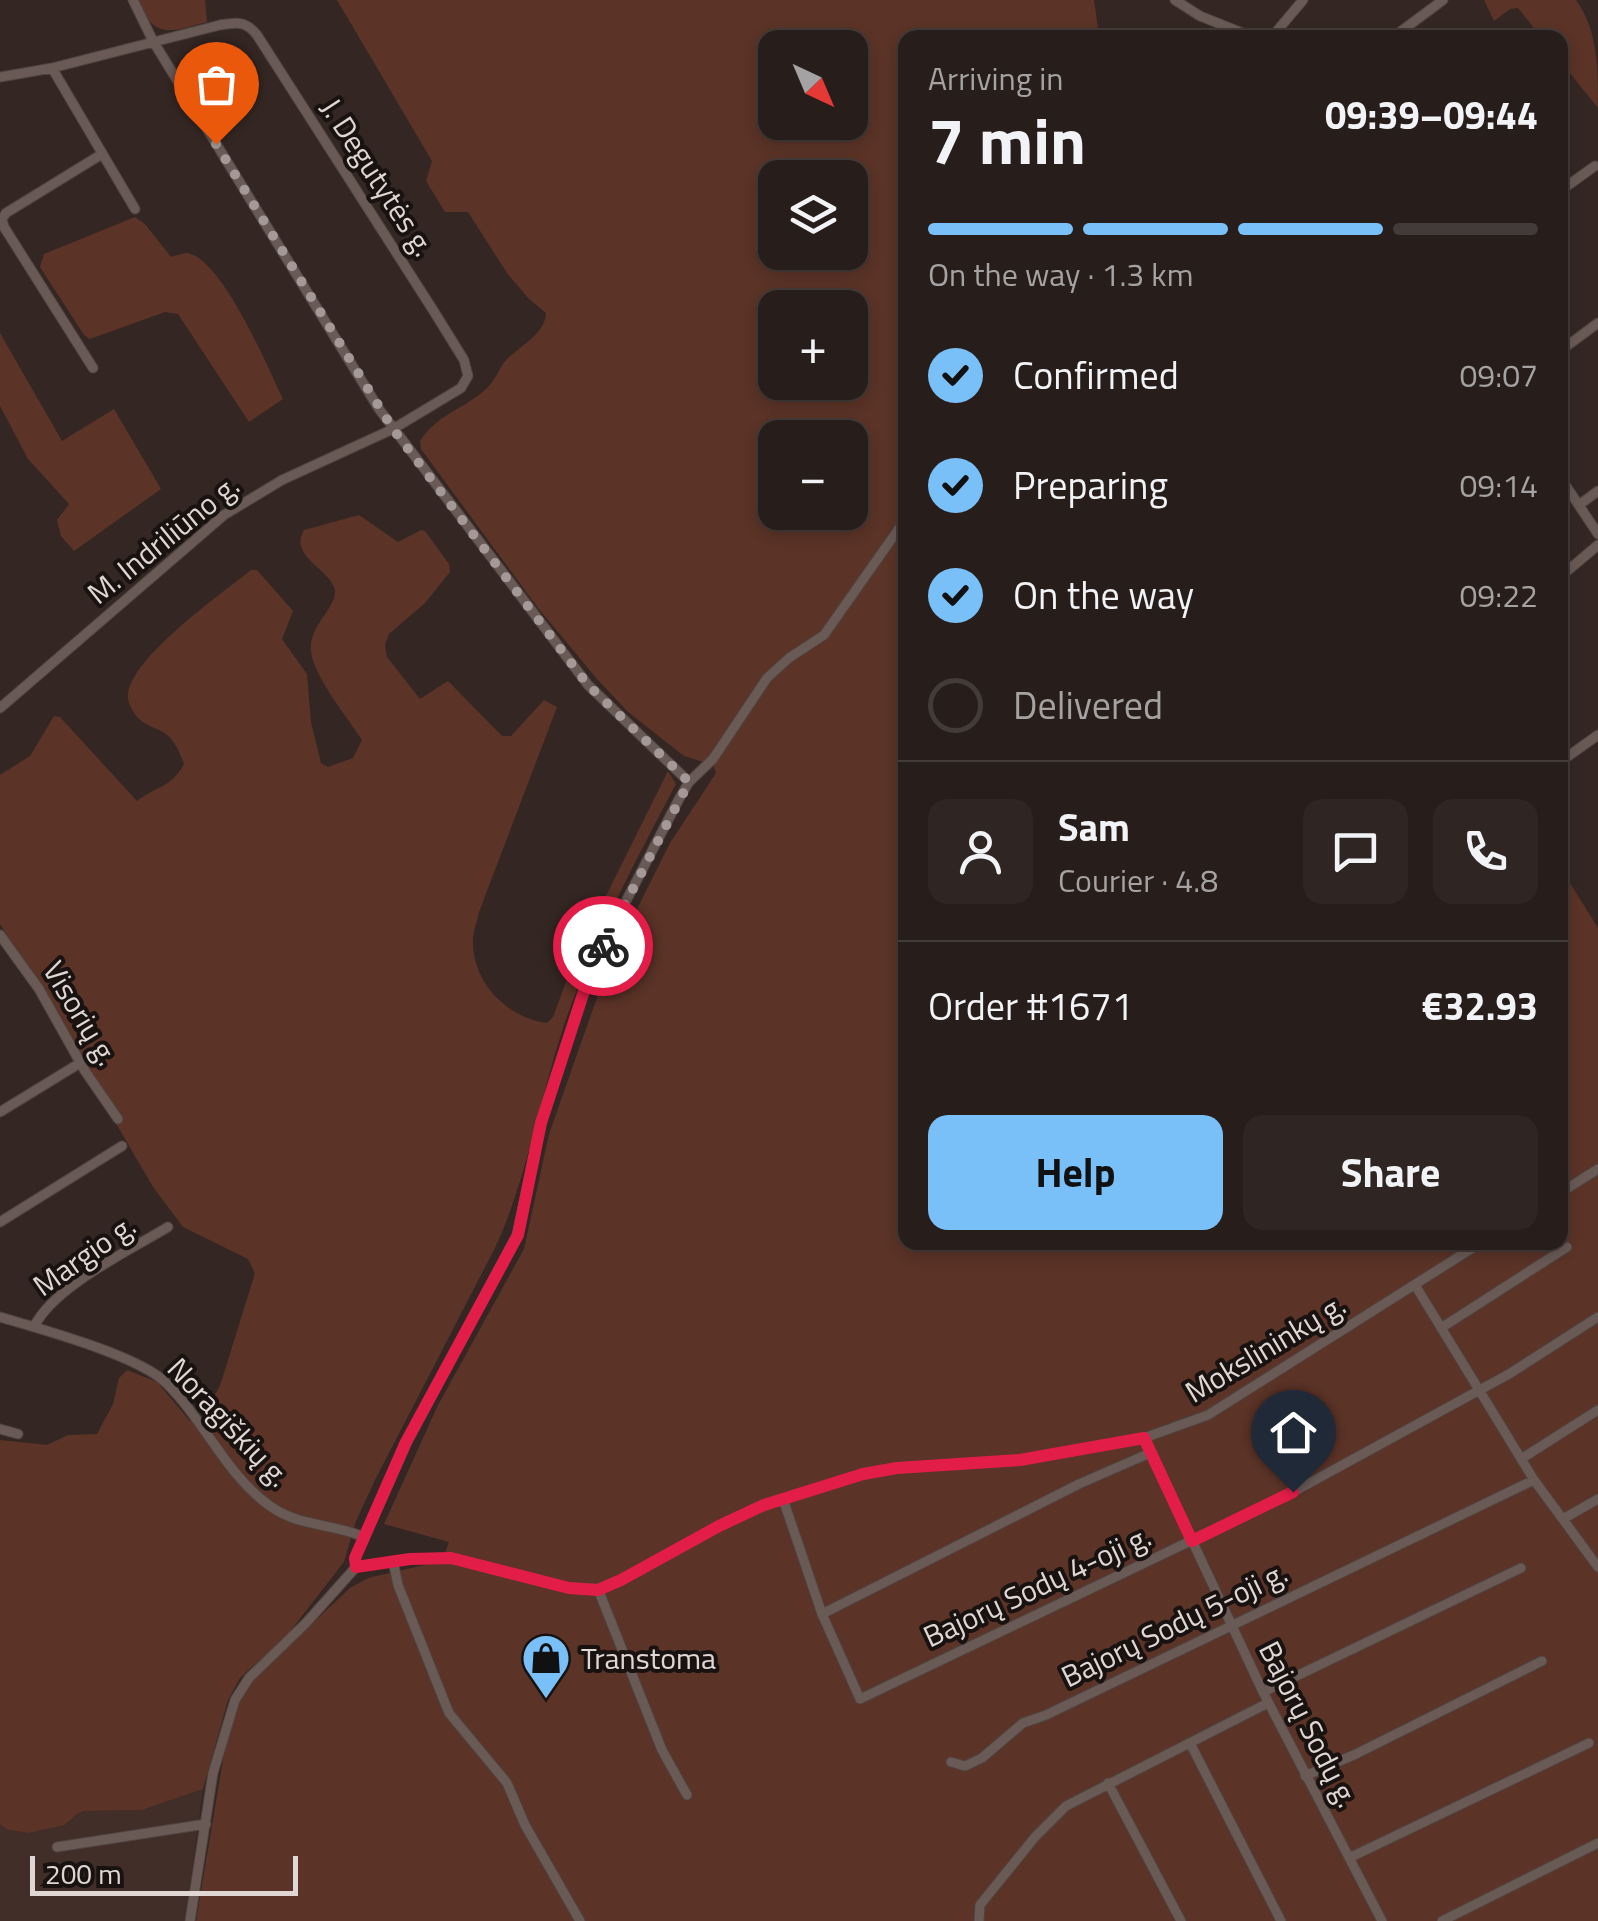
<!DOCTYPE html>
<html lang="en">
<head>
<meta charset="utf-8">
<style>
  body { margin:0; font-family:"Titillium Web",sans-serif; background:#2f2623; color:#f1f3f6; height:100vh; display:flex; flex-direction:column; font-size:38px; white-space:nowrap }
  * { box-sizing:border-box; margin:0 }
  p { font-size:32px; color:#a4a2a2 }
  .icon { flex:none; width:55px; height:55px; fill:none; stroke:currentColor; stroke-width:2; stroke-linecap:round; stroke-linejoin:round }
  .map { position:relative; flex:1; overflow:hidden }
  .drawer { position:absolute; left:898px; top:30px; width:670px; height:1220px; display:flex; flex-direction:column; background:#271d1a; border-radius:20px; box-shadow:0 5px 15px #0003,0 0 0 2px #433b39 }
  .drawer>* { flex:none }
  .needle { width:65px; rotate:136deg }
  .tools { position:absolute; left:758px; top:30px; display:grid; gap:20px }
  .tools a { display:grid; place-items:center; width:110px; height:110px; border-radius:20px; background:#271d1a; box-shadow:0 5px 15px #0003,0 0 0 2px #433b39; font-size:50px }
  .scale { position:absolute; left:30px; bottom:25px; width:268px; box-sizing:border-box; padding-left:10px; border:5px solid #e0d7d5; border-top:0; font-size:28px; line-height:35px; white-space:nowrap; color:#e0d7d5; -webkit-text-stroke:8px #181210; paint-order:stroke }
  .pin { position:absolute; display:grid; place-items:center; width:85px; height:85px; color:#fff; margin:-102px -42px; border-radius:50% 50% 50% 0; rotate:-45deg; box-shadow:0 0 10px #0007 }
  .pin .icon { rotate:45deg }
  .courier { position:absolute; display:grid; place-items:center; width:100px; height:100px; margin:-50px; border:8px solid #e11d48; border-radius:50%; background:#fff; color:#222; box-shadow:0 2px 12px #0007 }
  .summary em { font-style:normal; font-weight:700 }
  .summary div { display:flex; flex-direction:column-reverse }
  .summary { display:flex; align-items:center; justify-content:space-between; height:170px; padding:0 30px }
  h1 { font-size:65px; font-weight:700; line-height:75px }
  .bar { display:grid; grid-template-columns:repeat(4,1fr); gap:15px 10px; align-content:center; height:120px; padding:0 30px }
  .bar i { height:12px; border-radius:8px; background:#433b39 }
  .bar .current { background:#79bff8 }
  .bar p { grid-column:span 4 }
  .line { display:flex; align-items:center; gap:25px; padding:0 30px; border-top:2px solid #433b39 }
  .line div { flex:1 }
  .round { display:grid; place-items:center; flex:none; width:105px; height:105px; border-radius:20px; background:#2f2623 }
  ol { padding:0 30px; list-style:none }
  li { display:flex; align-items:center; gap:30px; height:110px }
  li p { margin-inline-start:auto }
  li .icon { padding:10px; border-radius:50%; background:#79bff8; color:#111; stroke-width:4 }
  li:last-child { color:#a4a2a2 }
  li i { width:55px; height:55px; border:5px solid #433b39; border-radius:50% }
  .button { display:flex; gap:20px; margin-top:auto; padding:20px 30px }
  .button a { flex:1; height:115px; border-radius:20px; background:#79bff8; color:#111; font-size:40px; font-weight:700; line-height:115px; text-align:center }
  .button a+a { background:#2f2623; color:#f1f3f6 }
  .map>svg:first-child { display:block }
</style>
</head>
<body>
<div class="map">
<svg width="1598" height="1921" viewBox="0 0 1598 1921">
  <rect width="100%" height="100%" fill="#342723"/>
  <path fill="#412e28" d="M203,1789l-18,132h-185v-96l9,5 20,3 36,-8 12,-11 9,-3 56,-1z"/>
  <path fill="#5b3327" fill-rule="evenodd" d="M136,0h69l2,22c-38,10 -51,18 -71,-22z
    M337,0h757l4,28 -2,9 -191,1v1204h655v-375l38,61v993h-1402l30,-179 12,-40 13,-21 99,-93 18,-10 74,-17 7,-19 -65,-18 54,-119 86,-156 25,-115 58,-165 63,-126 46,-70 -3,-8 -29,-9 -56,-44 -31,-33 -59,-71 -117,-159 -1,-8c17,-27 47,-33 68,-54 8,-8 11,-19 18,-27 14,-14 39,-26 40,-47l-18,-15 -21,-25 -39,-61h-23l-19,-31 6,-20zM775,48h75v74h-75zM775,178h75v74h-75zM775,308h75v74h-75zM775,438h75v74h-75z
    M1484,0h92c22,31 22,66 22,108l-38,-47v-23l-19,-1 -23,-29 -8,1 -16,12z
    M135,217l10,7 26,33c2,-1 14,-4 16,-4 35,5 81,115 96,146l-34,23 -71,-108 -13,-2 -75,27 -6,-4 -44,-68 4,-13z
    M0,333l62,108 52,-32 47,80 -87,62 -13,-15 -4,-16 12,-16 -41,-45 -28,-53z
    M359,515l39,27 23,-12 4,1 24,33 1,8 -25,31 -36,31 -4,11 2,12 33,42 28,-18 54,55h9l33,-36 13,7 -78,205c-2,10 -7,22 -6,32 1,40 35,74 74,79l6,-6 21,-57 94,-189 8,13c-42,80 -84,158 -113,244 -24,73 -36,151 -68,220l-119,230 -20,43 -12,41 -56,72 -48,44 -12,22 -25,89 -61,21 -57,1 -8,3 -12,11 -36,8 -20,-3 -9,-5v-385l47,5 21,-10 29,-1 16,-30 6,-26 8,-8 30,12 33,39 11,-3 19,-32 35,-113 -7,-14 -65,-32 -30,-40 -153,-263v-149l30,-19 24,-40 6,1 77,84c19,-15 33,-12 47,-37 -4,-11 -10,-26 -21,-32 -16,-8 -26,-9 -34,-29 -13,-36 95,-111 122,-133h6l36,41 -11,28 25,35 4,48 10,41 7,4 25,-9 9,-18c-14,-22 -49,-64 -51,-89 -3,-27 30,-46 23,-64 -8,-20 -45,-31 -30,-57z"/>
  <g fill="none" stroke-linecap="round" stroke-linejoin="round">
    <g stroke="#4f4440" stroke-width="11">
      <path id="minor" d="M133,0l20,41 226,368 209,276 101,97
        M1175,0l25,16 55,22
        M1271,38l32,-38
        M1392,38l51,-38
        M52,68l83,141
        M0,77l52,-9 168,-43c17,-3 26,-4 37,10l176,275 31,50 4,16 -7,12 -68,41 -111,51 -58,35 -224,193
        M1560,191l35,-25
        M1560,351l38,-28
        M93,368l-89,-141 -2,-8 4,-6 96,-59
        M1560,477l38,57
        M1579,505l19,-14
        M1560,577l38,-32
        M1560,762l38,-27
        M0,935l39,54 46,82 33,48
        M0,1112l80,-49
        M1560,1193l38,-24
        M0,1222l122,-76
        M1415,1285l119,195 64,87
        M0,1317c40,12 137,38 165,65 39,37 60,92 105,124 29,21 62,17 94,31
        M34,1327c19,-40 96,-77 134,-100
        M1441,1328l126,-81
        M0,1429l18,5
        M1144,1438l119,254 119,229
        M1521,1459l77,-49
        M783,1499l39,115 38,85 433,-207 216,-118 89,-57
        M1563,1519l35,-20
        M393,1561l5,24 51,128 58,70 18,42 55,96
        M356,1567l-1,-9 52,-116 110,-207 24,-112 44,-135 13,-33 81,-156 10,-17 24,-23 54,-81 22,-20 35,-23 81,-115
        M598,1589l64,161 25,45
        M822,1614l257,-130 71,-31
        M1263,1692l258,-124
        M1190,1743l91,178
        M951,1762l14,4 17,-8 41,-35 23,-8 488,-235
        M1305,1776l51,-22 186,-93
        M1108,1783l73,138
        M57,1847l149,-23
        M1349,1858l240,-115
        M190,1921l23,-148 22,-73 14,-22 57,-55 50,-56 54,-8 41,-1 118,30 29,1 23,-9 98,-54 46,-21 98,-31 34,-6 123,-8 124,-22 64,-23 274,-173
        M979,1921l1,-16 55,-68 31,-31 202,-103
        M1442,1921l156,-78"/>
    </g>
    <use href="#minor" stroke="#695a56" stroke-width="9"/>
  </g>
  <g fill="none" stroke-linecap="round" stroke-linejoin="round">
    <path stroke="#a49997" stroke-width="10" stroke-dasharray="0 18" d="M216,144l177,285 195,256 101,97 -86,164"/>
    <path stroke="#e11d48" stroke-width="12" d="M603,946l-18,42 -44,135 -23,112 -112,207 -51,116 1,9 54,-8 41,-1 118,30 29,2 23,-10 98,-54 45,-21 99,-31 34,-6 123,-8 124,-22 48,103 101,-49"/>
  </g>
  <defs>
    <g id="shop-pin" transform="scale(2.5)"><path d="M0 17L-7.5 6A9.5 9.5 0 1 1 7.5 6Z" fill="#79bff8" stroke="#181210"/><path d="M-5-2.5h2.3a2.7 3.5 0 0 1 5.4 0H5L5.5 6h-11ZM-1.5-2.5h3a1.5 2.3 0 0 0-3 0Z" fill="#111"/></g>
  </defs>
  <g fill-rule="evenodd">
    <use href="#shop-pin" x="546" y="1658"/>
  </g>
  <g text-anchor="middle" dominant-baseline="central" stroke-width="8" stroke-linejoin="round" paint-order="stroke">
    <g font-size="30" fill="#e0d7d5" stroke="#181210">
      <text transform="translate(378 177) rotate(57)">J. Degutytės g.</text>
      <text transform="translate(163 539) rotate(-39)">M. Indriliūno g.</text>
      <text transform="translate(81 1013) rotate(59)">Visorių g.</text>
      <text transform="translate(84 1255) rotate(-35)">Margio g.</text>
      <text transform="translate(1265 1348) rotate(-31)">Mokslininkų g.</text>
      <text transform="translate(229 1422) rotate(47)">Noragiškių g.</text>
      <text transform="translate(1037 1586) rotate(-25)">Bajorų Sodų 4-oji g.</text>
      <text transform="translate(1174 1624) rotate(-26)">Bajorų Sodų 5-oji g.</text>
      <text transform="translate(1309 1724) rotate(63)">Bajorų Sodų g.</text>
    </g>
    <g font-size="30" fill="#e0d7d5" stroke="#181210" text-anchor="start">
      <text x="581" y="1658">Transtoma</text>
    </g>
  </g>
</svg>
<div class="tools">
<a><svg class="needle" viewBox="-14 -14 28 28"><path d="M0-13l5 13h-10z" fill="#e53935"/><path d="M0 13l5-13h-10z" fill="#a4a2a2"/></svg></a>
<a><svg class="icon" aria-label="layers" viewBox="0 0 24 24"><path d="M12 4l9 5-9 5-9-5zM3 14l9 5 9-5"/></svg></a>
<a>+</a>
<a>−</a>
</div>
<div class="scale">200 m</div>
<div class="pin" style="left:216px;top:144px;background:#ea580c"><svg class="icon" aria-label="bag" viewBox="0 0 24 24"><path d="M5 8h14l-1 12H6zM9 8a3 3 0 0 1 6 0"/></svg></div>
<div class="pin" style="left:1293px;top:1492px;background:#1f2937"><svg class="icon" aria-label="home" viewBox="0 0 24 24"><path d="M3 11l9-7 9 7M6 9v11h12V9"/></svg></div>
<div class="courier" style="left:603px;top:946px"><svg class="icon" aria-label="bike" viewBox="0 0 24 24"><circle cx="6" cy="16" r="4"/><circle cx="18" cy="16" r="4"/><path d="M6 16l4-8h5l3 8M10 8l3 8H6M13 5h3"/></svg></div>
<section class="drawer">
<div class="summary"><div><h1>7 min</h1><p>Arriving in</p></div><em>09:39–09:44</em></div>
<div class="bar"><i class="current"></i><i class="current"></i><i class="current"></i><i></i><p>On the way · 1.3 km</p></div>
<ol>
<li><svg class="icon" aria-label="check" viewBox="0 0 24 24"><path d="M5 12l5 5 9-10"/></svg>Confirmed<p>09:07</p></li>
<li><svg class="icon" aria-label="check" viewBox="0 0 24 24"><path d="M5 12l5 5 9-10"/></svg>Preparing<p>09:14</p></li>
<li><svg class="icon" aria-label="check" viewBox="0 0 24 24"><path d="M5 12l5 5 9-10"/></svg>On the way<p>09:22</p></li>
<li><i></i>Delivered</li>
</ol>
<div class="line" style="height:180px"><a class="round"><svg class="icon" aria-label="person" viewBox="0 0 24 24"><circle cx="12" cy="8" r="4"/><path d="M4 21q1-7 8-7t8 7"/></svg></a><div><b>Sam</b><p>Courier · 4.8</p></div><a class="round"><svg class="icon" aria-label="chat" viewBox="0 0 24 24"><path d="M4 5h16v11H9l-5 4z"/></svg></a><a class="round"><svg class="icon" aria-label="phone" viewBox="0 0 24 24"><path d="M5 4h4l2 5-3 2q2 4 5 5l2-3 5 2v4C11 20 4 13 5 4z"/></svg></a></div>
<div class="line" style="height:130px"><div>Order #1671</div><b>€32.93</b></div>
<div class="button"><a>Help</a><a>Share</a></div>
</section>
</div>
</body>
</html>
